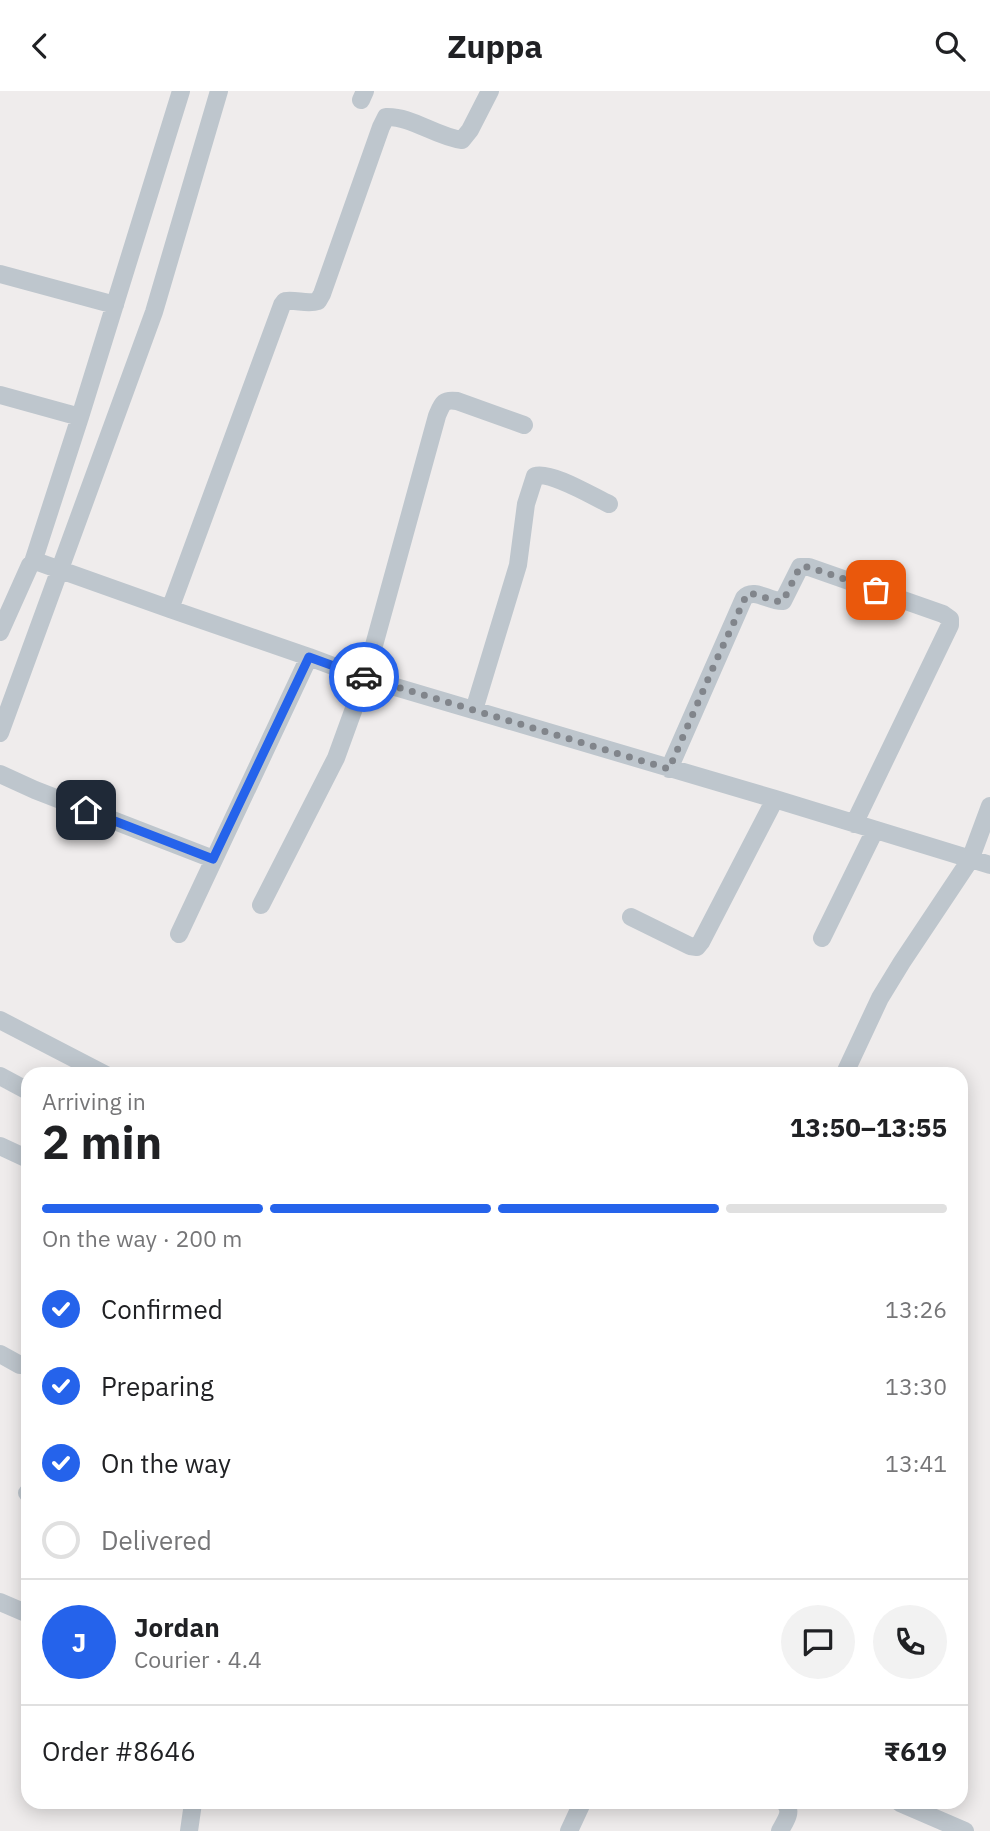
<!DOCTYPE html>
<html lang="en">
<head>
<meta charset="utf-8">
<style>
  body { margin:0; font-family:"IBM Plex Sans",sans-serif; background:#f2f2f2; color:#202124; height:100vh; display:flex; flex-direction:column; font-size:26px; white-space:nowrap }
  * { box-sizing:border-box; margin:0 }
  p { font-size:23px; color:#757577 }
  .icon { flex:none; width:38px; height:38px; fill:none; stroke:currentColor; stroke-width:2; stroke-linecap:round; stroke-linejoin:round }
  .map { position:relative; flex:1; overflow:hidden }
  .panel { position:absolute; left:21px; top:976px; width:947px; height:742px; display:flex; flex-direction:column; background:#fff; border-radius:21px; box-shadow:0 4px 18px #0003 }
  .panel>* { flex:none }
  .pin { position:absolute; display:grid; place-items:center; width:60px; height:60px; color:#fff; margin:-30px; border-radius:14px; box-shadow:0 4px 10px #0006 }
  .courier { position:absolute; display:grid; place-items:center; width:70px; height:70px; margin:-35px; border:5px solid #2563eb; border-radius:50%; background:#fff; color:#222; box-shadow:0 2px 9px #0007 }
  .head em { font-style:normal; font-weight:800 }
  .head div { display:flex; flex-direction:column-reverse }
  .head { display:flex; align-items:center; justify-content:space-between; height:119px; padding:0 21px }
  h1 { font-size:46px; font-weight:800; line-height:52px }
  .bar { display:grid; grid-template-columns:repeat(4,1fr); gap:10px 7px; align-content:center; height:84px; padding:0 21px }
  .bar i { height:9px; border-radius:5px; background:#e0e0e0 }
  .bar .selected { background:#2563eb }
  .bar p { grid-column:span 4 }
  .line { display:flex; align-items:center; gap:18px; padding:0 21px; border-top:2px solid #e0e0e0 }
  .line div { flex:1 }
  .round { display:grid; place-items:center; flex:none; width:74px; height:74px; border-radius:37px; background:#f2f2f2 }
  ol { padding:0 21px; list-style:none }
  li { display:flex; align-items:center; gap:21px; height:77px }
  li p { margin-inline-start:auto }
  li .icon { padding:7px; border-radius:50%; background:#2563eb; color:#fff; stroke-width:4 }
  li:last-child { color:#757577 }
  li i { width:38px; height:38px; border:4px solid #e0e0e0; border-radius:50% }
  header { display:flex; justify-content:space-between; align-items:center; height:91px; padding:0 21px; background:#fff; font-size:32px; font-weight:800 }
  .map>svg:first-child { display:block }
</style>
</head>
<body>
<header><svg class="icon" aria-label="back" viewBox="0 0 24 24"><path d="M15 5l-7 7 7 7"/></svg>Zuppa<svg class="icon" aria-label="search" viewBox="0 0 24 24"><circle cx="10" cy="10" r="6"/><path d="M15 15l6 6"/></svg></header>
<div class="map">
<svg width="990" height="1740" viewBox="0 0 990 1740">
  <rect width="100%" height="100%" fill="#efecec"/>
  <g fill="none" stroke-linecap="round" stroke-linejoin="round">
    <path stroke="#bec6cd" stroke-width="18" d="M361,9l4,-9
      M0,183l115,31
      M0,304l80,22
      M33,471l47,-145 101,-326
      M170,518l112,-304 3,-4c11,-2 22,4 33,0l4,-7 59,-167 5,-10c26,-1 50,20 76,23l8,-10 20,-39
      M0,541l30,-67 3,-3h5l132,47 139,48 56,21 410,121 215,66
      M474,619l44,-145 8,-61 9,-28c16,-5 57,20 74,28
      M0,642l154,-421 65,-221
      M669,678l75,-171c10,-11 25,4 39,3l17,-34h9l134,47 7,5v6l-96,199
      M0,683l35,16 178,69
      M261,814l75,-147 29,-80 72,-262c5,-12 6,-17 20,-15l67,24
      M631,826l59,29 7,1 4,-5 74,-143
      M179,843l130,-277
      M822,847l53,-108
      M0,929l106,55
      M844,984l36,-77 22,-36 68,-102 20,-54
      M0,985l28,15
      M0,1055l28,13
      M0,1263l20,11
      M27,1402h1
      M0,1511l28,12
      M900,1712l65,28
      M189,1740l4,-28
      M569,1740l13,-28
      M780,1740c5,-10 13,-19 5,-28"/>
  </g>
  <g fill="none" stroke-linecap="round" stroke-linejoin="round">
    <path stroke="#81858b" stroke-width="7" stroke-dasharray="0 12.6" d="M364,586l305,92 47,-108 31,-67c13,-2 23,9 36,7l17,-34h9l67,23"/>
    <path stroke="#2563eb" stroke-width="9" d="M86,719l127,49 96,-202 55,20"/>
  </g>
</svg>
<div class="pin" style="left:876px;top:499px;background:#ea580c"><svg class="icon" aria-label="bag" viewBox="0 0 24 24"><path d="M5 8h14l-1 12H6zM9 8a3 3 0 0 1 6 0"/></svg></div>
<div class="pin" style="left:86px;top:719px;background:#1f2937"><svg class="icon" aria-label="home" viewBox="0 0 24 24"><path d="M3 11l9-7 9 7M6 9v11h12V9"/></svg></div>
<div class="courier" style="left:364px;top:586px"><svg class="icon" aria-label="car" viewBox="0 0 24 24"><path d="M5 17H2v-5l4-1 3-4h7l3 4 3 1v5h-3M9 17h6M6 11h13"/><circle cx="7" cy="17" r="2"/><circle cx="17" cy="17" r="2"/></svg></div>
<section class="panel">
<div class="head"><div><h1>2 min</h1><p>Arriving in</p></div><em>13:50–13:55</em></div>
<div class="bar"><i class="selected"></i><i class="selected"></i><i class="selected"></i><i></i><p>On the way · 200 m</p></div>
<ol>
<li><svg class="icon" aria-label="check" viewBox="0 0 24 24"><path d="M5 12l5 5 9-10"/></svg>Confirmed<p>13:26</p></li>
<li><svg class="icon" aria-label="check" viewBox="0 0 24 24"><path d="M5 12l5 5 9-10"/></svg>Preparing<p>13:30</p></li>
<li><svg class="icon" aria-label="check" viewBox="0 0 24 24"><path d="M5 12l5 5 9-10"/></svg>On the way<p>13:41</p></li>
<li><i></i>Delivered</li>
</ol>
<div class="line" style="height:126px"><b class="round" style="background:#2563eb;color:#fff">J</b><div><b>Jordan</b><p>Courier · 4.4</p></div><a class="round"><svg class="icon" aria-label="chat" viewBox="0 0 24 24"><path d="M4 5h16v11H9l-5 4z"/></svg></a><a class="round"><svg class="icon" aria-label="phone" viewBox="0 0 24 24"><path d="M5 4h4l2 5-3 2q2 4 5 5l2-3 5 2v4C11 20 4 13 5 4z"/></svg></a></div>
<div class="line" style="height:91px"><div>Order #8646</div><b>₹619</b></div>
</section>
</div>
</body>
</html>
